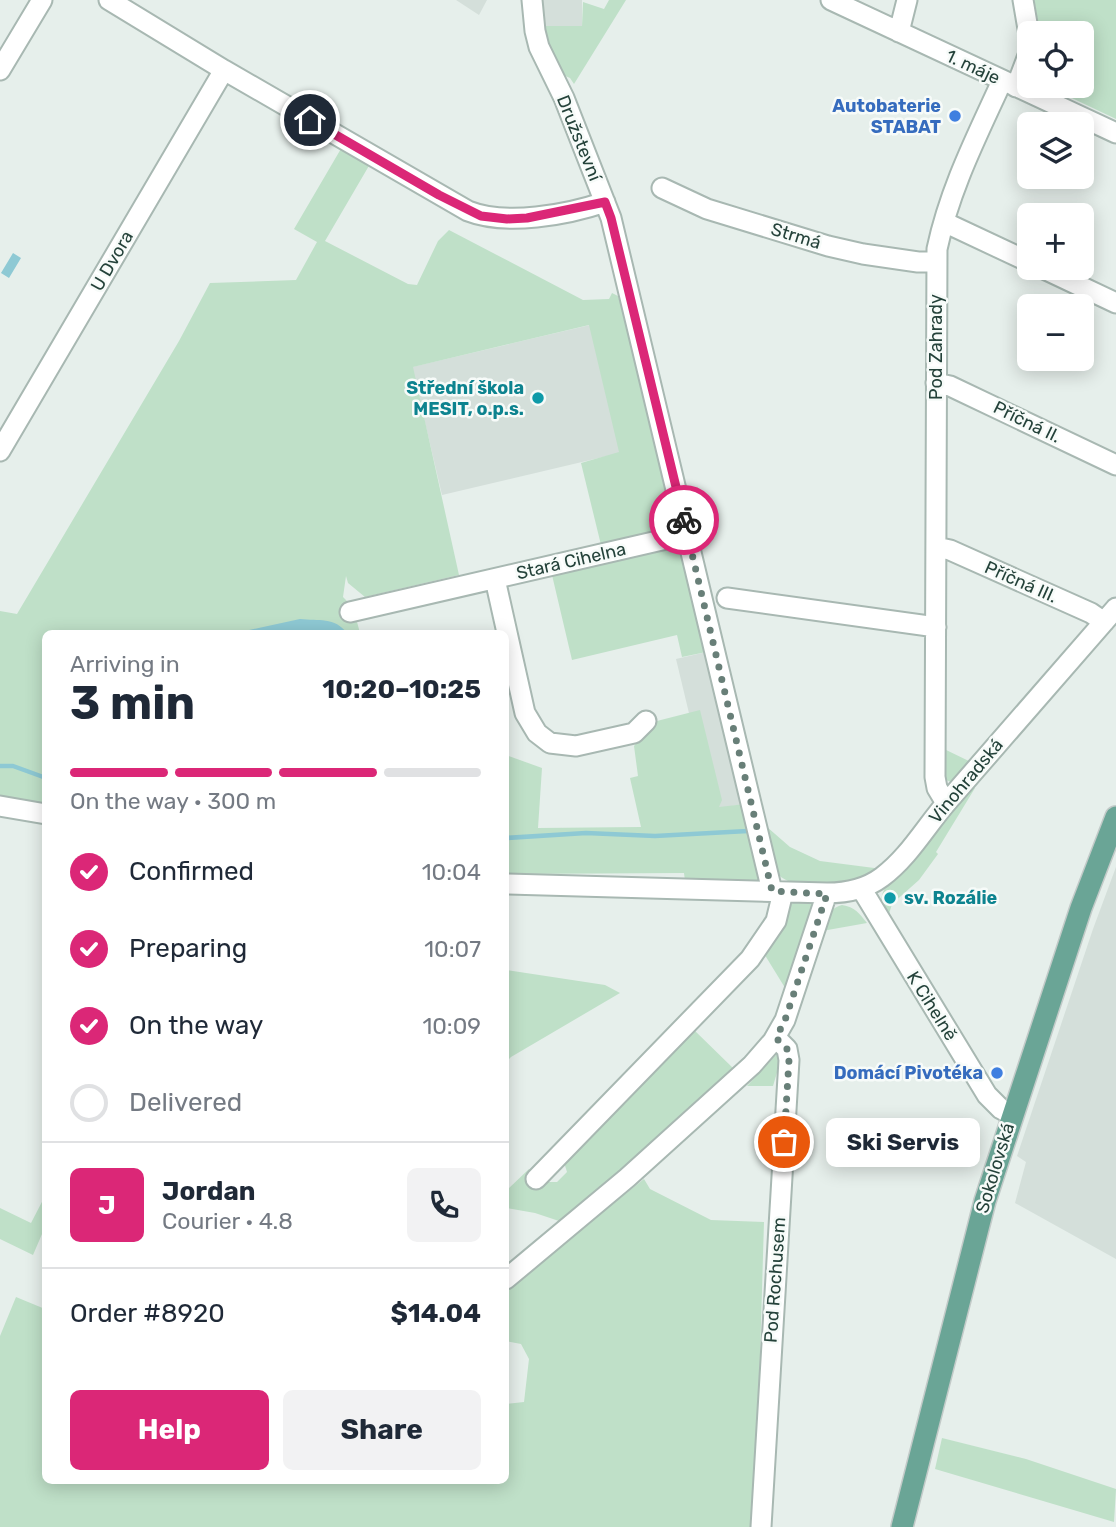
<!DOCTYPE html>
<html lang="en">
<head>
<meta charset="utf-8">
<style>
  body { margin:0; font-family:Rubik,sans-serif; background:#f2f2f3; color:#1f2937; height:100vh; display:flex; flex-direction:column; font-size:26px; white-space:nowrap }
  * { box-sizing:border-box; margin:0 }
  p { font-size:23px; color:#747a83 }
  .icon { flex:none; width:38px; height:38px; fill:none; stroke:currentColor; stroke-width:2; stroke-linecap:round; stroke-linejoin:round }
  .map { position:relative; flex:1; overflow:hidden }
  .side { position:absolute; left:42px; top:630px; width:467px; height:854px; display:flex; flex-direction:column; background:#fff; border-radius:10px; box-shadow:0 4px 18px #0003 }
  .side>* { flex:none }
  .controls { position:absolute; left:1017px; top:21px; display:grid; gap:14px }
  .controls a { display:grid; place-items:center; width:77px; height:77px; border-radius:10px; background:#fff; box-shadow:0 4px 18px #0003; font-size:35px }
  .pin { position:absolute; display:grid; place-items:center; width:60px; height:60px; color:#fff; margin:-30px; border:4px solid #fff; border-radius:50%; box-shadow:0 2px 7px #0007 }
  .courier { position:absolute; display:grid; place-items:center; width:70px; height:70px; margin:-35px; border:5px solid #db2777; border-radius:50%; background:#fff; color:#222; box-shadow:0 2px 9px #0007 }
  .bubble { position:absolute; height:49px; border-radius:10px; background:#fff; box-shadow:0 4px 18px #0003; font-size:23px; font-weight:700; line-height:49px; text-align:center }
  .headline em { font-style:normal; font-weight:700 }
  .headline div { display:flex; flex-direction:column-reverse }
  .headline { display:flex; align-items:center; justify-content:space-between; height:119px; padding:0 28px }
  h1 { font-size:46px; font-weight:700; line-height:52px }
  .bar { display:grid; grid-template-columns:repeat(4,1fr); gap:10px 7px; align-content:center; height:84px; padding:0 28px }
  .bar i { height:9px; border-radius:5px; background:#e0e1e3 }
  .bar .selected { background:#db2777 }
  .bar p { grid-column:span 4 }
  .line { display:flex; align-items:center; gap:18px; padding:0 28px; border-top:2px solid #e0e1e3 }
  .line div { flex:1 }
  .round { display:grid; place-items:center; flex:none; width:74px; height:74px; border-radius:10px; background:#f2f2f3 }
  ol { padding:0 28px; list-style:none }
  li { display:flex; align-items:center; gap:21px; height:77px }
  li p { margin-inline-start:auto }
  li .icon { padding:7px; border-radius:50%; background:#db2777; color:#fff; stroke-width:4 }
  li:last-child { color:#747a83 }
  li i { width:38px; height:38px; border:4px solid #e0e1e3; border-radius:50% }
  .button { display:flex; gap:14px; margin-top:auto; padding:14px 28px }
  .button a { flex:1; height:80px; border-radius:10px; background:#db2777; color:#fff; font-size:28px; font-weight:700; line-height:80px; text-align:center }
  .button a+a { background:#f2f2f3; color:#1f2937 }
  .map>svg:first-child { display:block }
</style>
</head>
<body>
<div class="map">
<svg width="1116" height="1527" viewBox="0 0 1116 1527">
  <rect width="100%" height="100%" fill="#e6efeb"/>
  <path fill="#d4dfda" d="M456,0h31l-8,15z
    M527,0h55v26h-43z
    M621,306l-1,147 -178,42 -30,-128 178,-42z
    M711,651l34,153 -33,5 -36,-150z
    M1116,867v392l-101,-56 11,-41 -9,-6 76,-227z"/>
  <path fill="#bfe0c8" d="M609,0h17l-52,84 -4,-6 -7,-3 -24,-49h43l1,-24 21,7z
    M1034,0h82v119l-61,-29 -3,-4h30v-53h-42z
    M342,147l28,17 -45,77 83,43 9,1 21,-44 11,-11 134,70 26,-1 3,-6 6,3 3,10 7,-2 49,224 -75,21 -21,-86 38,-11 -30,-127 -176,42 46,208 -94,22 -17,-14 -2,-7 -3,21 10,10 7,26 -314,1 -1,170 -45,-5v-188l17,3 162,-273 31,-58 86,-3 21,-38 -23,-13z
    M674,546l7,1 30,104 -29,6 -5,-22 -105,25 -20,-85z
    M700,710l22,90 -3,7 26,-3 16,72 -3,6 -73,-1 -1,-8 -178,1v-119l36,13 -4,60 103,-1 -11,-49 8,-2 -4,-30 19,-24z
    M942,748l31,15 -20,20 -9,-4z
    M971,786l4,2 -39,64 2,2 -19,26 -27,24 -3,10 -2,-4 -4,1c-4,-13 0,-20 6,-31z
    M767,827l23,20 30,14 62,8c-21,14 -92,28 -107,1 -6,-11 -6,-30 -8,-43z
    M799,899l14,1 3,3 -29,88 -24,-39c9,-16 19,-45 36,-53z
    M842,905c13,2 17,8 25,18l-45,8c4,-13 6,-22 20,-26z
    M506,970l99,15 15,8 -109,64 -5,5z
    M693,1029l42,41 -173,152 -27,-9 -29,-5v-17l23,-22 12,13h16l10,-10 -5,-16z
    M777,1054l5,2 -9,30h-26z
    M644,1179l6,10 61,31 53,2 -9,305h-755v-191l16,-39 29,12 1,171h460v-76l18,-2 5,-43 -8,-15 -15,-3v-52z
    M45,1196v31l-12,28 -33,-16v-31l31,15z
    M942,1438l84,21 90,30 -2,33 -179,-53z"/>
  <path fill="#8ec9d4" d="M13,253l8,5 -12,20 -8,-5z
    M300,619c18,2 35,-2 47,14h-112z"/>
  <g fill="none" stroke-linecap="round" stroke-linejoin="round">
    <path stroke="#8ec9d4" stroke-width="4.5" d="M0,766h13l33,12
      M506,838l80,-5 69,3 93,-5"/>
    <g stroke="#a8b8b2" stroke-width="23">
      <path id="minor" d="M109,0l115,70 244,141c38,15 99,4 137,-9
        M532,0l3,31 4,16 25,51 47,120 161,673
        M831,0l285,133
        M1023,0l6,35
        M899,32l8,-32
        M0,70l42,-70
        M1016,87l13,-34
        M662,188l45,21 121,37 35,8 55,8h18
        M944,222l85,40
        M1042,268l74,35
        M936,383l14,3 166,79
        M0,451l224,-381
        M936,547l14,3 141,63 13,9
        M495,579l30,134 12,20 13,10 26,3 58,-13 12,-12
        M727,598l209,29
        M350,612l338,-78
        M946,803l-9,-15 -2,-11 2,-528c13,-61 40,-113 65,-168
        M0,806l46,8
        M506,884l321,9c19,0 39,-4 55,-16 27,-20 44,-51 66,-76 56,-65 112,-129 168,-193
        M861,888l126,207 14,14 11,6
        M536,1179l214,-220 26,-38 7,-29
        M506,1279l121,-101 125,-113 21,-24 12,-21 42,-127
        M761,1527l28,-467 -2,-11 -11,-11"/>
    </g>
    <g stroke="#c2cac8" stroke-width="24">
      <path id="major" d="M902,1527l83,-326 96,-293 35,-91"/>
    </g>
    <use href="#minor" stroke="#fff" stroke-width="19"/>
    <use href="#major" stroke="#6aa596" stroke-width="21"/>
  </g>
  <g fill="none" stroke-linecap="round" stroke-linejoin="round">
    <path stroke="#687f78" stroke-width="7" stroke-dasharray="0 12.6" d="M684,520l88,371 55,3 -42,126 -9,18 11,11 2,11 -5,82"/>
    <path stroke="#db2777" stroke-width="9" d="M310,120l129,75 42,21 26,3 20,-1 78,-16 6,16 73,302"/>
  </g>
  <g fill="#3f7fe0" stroke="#f7fbf9" stroke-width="2.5">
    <circle cx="955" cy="116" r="7"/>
    <circle cx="997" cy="1073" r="7"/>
  </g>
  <g fill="#0f9aa8" stroke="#f7fbf9" stroke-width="2.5">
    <circle cx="538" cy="398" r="7"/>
    <circle cx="890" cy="898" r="7"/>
  </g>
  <g text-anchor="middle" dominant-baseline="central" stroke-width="5" stroke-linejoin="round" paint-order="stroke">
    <g font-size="18" fill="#24423a" stroke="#f7fbf9">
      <text transform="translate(973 67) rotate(25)">1. máje</text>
      <text transform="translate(579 138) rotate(68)">Družstevní</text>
      <text transform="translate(796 236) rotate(17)">Strmá</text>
      <text transform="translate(112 261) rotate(-60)">U Dvora</text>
      <text transform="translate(936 347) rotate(-90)">Pod Zahrady</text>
      <text transform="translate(1027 422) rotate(26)">Příčná II.</text>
      <text transform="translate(571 561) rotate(-13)">Stará Cihelna</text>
      <text transform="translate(1021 582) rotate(24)">Příčná III.</text>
      <text transform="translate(966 781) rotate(-50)">Vinohradská</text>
      <text transform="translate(932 1006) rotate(58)">K Cihelně</text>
      <text transform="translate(995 1168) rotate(-73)">Sokolovská</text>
      <text transform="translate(775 1280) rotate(-86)">Pod Rochusem</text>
    </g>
    <g font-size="18" font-weight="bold" fill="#366cbe" stroke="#f7fbf9" text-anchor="end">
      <text x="941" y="106">Autobaterie<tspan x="941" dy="21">STABAT</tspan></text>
      <text x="983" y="1073">Domácí Pivotéka</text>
    </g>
    <g font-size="18" font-weight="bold" fill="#0d838f" stroke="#f7fbf9" text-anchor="end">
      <text x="524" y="388">Střední škola<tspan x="524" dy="21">MESIT, o.p.s.</tspan></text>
      <text x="904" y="898" text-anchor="start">sv. Rozálie</text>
    </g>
  </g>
</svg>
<div class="controls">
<a><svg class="icon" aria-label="locate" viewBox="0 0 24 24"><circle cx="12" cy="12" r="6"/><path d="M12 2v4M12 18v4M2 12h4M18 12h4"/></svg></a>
<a><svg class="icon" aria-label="layers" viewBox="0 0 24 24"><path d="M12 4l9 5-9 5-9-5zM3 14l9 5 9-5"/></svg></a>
<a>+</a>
<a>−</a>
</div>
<div class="pin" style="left:784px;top:1142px;background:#ea580c"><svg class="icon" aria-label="bag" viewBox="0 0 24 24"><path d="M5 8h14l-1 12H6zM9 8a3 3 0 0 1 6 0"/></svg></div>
<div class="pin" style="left:310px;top:120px;background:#1f2937"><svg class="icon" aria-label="home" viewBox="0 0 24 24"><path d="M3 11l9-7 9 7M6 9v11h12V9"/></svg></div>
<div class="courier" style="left:684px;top:520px"><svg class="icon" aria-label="bike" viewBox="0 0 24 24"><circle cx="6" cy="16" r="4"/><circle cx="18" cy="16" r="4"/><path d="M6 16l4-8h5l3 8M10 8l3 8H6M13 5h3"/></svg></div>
<div class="bubble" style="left:826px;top:1118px;width:154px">Ski Servis</div>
<section class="side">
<div class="headline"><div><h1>3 min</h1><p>Arriving in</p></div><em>10:20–10:25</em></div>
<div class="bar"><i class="selected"></i><i class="selected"></i><i class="selected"></i><i></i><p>On the way · 300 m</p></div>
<ol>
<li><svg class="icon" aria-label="check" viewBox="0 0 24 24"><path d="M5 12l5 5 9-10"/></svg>Confirmed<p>10:04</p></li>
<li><svg class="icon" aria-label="check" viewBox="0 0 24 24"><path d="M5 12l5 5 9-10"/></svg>Preparing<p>10:07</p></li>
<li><svg class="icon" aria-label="check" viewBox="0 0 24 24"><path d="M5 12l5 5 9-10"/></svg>On the way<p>10:09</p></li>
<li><i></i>Delivered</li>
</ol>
<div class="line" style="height:126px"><b class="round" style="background:#db2777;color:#fff">J</b><div><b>Jordan</b><p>Courier · 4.8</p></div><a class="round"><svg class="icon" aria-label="phone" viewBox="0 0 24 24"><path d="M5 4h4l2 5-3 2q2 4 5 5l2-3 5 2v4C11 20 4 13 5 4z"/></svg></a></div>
<div class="line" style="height:91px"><div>Order #8920</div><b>$14.04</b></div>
<div class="button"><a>Help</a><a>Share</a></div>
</section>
</div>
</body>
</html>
